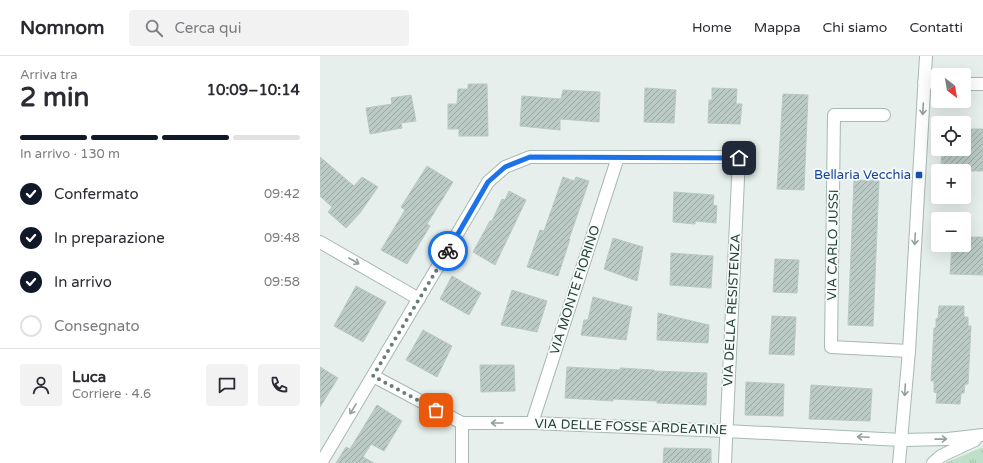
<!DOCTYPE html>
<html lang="it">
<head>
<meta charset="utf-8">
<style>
  body { margin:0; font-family:"Varela Round",sans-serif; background:#f2f2f3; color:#2b2b33; height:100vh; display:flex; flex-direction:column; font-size:15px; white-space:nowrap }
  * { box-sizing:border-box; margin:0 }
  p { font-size:13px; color:#7c7c81 }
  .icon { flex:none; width:22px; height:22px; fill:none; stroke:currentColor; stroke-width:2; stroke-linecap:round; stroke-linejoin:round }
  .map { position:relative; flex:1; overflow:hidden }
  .side { display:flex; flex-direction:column; background:#fff; width:320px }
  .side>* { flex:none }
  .needle { width:26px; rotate:149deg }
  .controls { position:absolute; left:611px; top:12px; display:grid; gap:8px }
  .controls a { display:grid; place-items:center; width:40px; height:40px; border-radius:4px; background:#fff; box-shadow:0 4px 16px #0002; font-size:20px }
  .pin { position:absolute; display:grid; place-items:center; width:34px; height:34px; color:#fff; margin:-17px; border-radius:8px; box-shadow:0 2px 6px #0006 }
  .courier { position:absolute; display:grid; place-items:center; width:40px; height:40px; margin:-20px; border:3px solid #1a73e8; border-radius:50%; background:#fff; color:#222; box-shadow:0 1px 5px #0007 }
  .headline em { font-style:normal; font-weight:800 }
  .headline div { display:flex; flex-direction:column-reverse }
  .headline { display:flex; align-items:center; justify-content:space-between; height:68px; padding:0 20px }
  h1 { font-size:26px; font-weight:800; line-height:30px }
  .bar { display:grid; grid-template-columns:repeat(4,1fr); gap:6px 4px; align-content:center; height:48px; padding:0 20px }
  .bar i { height:5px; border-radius:3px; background:#e1e1e2 }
  .bar .active { background:#111827 }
  .bar p { grid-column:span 4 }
  .line { display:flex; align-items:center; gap:10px; padding:0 20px; border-top:1px solid #e1e1e2 }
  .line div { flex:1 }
  .round { display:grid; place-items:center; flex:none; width:42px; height:42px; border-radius:4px; background:#f2f2f3 }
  ol { padding:0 20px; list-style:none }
  li { display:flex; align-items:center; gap:12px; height:44px }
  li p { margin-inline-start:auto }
  li .icon { padding:4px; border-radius:50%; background:#111827; color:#fff; stroke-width:4 }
  li:last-child { color:#7c7c81 }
  li i { width:22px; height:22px; border:2px solid #e1e1e2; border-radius:50% }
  header { display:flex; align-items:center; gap:24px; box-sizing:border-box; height:56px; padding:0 20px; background:#fff; border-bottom:1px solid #e1e1e2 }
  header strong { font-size:19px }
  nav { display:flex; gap:22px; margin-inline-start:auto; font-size:14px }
  .search { width:280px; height:36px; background:#f2f2f3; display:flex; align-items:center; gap:10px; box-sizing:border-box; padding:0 14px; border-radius:4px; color:#7c7c81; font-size:15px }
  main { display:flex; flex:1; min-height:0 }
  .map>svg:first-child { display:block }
</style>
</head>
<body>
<header>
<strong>Nomnom</strong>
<div class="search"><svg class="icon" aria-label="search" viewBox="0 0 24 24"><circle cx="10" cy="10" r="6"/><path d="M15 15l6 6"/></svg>Cerca qui</div>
<nav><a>Home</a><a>Mappa</a><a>Chi siamo</a><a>Contatti</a></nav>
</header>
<main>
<section class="side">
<div class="headline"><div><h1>2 min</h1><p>Arriva tra</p></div><em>10:09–10:14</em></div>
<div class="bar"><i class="active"></i><i class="active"></i><i class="active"></i><i></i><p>In arrivo · 130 m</p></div>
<ol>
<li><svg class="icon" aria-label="check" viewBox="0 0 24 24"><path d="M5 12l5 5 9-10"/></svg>Confermato<p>09:42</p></li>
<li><svg class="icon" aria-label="check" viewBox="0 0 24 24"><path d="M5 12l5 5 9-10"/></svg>In preparazione<p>09:48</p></li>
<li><svg class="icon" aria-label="check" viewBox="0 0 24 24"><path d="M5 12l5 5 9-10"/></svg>In arrivo<p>09:58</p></li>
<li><i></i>Consegnato</li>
</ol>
<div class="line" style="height:72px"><a class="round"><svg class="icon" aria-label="person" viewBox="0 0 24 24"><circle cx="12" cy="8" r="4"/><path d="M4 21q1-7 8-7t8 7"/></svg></a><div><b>Luca</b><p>Corriere · 4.6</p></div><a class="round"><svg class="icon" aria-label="chat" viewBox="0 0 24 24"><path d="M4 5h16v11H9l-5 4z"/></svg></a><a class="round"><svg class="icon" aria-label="phone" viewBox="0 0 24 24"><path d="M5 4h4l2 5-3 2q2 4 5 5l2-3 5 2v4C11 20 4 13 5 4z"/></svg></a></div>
</section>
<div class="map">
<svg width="663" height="407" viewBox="0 0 663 407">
  <defs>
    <pattern id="park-tufts" width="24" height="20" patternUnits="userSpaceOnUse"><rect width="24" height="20" fill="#bfe0c8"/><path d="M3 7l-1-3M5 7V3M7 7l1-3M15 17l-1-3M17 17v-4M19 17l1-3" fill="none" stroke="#a4c1ad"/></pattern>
    <pattern id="building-hatch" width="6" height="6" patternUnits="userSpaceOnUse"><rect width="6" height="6" fill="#bbcac4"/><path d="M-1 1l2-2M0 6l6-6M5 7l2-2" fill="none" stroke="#98a6a0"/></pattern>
  </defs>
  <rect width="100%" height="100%" fill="#e6efeb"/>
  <path fill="url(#park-tufts)" d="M663,391v16h-38z"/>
  <path fill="url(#building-hatch)" stroke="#b8c9c2" d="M148,28h19l1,52h-29v-7h-11v-25h9l1,-15h10z
    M325,32l31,2 -2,33 -30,-1z
    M392,32l25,1 -1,15h6l-2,20 -32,-1 1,-23h3z
    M243,34l37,2 -1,30 -39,-3v11l-40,-4 2,-30 39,3z
    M463,38l25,1 -4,95 -27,-1z
    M91,39l5,26 -15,2 1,5 -32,6 -4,-26 26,-4 -1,-6z
    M644,73h19v42h-36l-6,-5 1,-17h22z
    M0,101l34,29 8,-9 16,10 -18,26 -14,15 -18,-16 4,-5 -12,-11z
    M107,110l26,16 -26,42 3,2 -23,38 -26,-14 24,-40 -4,-3z
    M243,121l11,4 2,-4 13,4 -20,58h1l-12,37 -31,-9 13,-37 4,1z
    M534,124l25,1 -6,145 -25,-1z
    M189,135l17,9 -31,65 -22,-13 17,-31h2l10,-22 3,1z
    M354,136l40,3 -1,10 4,1 -1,17 -21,-2v3l-22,-2z
    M644,181h19v38l-33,-1 2,-29h12z
    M293,182l30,9 -6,34 -33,-12z
    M351,197l42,3 -2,32 -41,-3z
    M455,203l24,1 -2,33 -24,-1z
    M132,220l29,17 -12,22 -29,-16z
    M36,230l30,16 -23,40 -29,-16z
    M192,234l35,11 -10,31 -36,-7z
    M273,241l39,10 -6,33 -45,-5 3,-15h4z
    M619,250h25v11h4v9h3l-3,58h-3l-1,9h-3l-1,11 -24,-1 1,-10 -3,-1v-11h-3l3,-53h2v-9l2,-1z
    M338,257l51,12 -1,18 -51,-3z
    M452,260l24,1 -2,38 -25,-1z
    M103,274l29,16 -15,31 -31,-17z
    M160,309h34l1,26 -34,1z
    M0,311l18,11 -18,29z
    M247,311l53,3v-2l34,2v1l53,2 -1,32 -49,-2v-2l-44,-2v2l-48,-3z
    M426,326l38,2 -1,32 -38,-1z
    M491,329l61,4 -2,32 -61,-2z
    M57,349l25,16 -18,30 -13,-7 -8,13 11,6h-38l10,-16 4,2z
    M344,392l47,1v14h-48z"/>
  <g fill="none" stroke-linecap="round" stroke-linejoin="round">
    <g stroke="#a8b8b2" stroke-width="14">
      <path id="minor" d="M604,26l14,1
        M644,28h19
        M564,59h-50l-3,232 78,4
        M0,186l99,57
        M53,320l89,47h70l194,8 176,9 46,-1 35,-4
        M142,367v40
        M212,367l86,-266
        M1,407l167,-281 17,-15 25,-10h209l-14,306
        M579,407l10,-112 17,-295
        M613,407l8,-7 34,-16"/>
    </g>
    <use href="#minor" stroke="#fff" stroke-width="12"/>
  </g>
  <defs><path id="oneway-shaft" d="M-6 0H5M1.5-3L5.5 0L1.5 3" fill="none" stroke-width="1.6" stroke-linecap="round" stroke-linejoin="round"/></defs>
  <g stroke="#92a09c">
    <use href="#oneway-shaft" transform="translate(603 53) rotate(93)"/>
    <use href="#oneway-shaft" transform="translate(595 183) rotate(93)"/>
    <use href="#oneway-shaft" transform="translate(34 205) rotate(30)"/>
    <use href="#oneway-shaft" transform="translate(585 334) rotate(93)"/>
    <use href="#oneway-shaft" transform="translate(33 353) rotate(121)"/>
    <use href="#oneway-shaft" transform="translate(177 367) rotate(-180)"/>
    <use href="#oneway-shaft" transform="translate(543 381) rotate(-177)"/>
    <use href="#oneway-shaft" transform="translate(621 383) rotate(-1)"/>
  </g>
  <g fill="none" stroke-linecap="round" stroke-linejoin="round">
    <path stroke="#687f78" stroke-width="4" stroke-dasharray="0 7.2" d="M116,354l-63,-34 75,-125"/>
    <path stroke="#1a73e8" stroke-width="5" d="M128,195l40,-69 17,-15 25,-10 209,1"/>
  </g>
  <rect fill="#1a4fb4" stroke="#f7fbf9" stroke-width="1.5" x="595" y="115" width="8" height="8" rx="2"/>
  <g text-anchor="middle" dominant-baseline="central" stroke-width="3.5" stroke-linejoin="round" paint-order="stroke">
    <g font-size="13" fill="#164399" stroke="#f7fbf9" text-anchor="end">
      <text x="591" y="119">Bellaria Vecchia</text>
    </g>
    <g font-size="13" fill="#24423a" stroke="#f7fbf9">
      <text transform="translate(513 189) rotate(-89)">VIA CARLO JUSSI</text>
      <text transform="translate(255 234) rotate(-72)">VIA MONTE FIORINO</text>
      <text transform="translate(412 254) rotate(-87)">VIA DELLA RESISTENZA</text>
      <text transform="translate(311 371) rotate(2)">VIA DELLE FOSSE ARDEATINE</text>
    </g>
  </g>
</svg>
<div class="controls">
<a><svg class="needle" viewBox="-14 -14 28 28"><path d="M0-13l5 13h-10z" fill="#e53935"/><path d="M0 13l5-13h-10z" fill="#7c7c81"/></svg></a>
<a><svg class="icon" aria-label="locate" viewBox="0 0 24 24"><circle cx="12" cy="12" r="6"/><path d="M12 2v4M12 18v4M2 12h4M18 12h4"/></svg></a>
<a>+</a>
<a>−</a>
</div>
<div class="pin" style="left:116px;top:354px;background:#ea580c"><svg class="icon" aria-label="bag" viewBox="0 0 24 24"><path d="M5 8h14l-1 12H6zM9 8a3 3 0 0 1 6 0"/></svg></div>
<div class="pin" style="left:419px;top:102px;background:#1f2937"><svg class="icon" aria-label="home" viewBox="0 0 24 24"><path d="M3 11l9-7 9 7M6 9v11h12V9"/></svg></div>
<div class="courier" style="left:128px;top:195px"><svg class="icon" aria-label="bike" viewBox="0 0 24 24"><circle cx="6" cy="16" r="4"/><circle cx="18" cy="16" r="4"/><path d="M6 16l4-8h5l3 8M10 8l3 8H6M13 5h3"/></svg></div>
</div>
</main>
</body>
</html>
